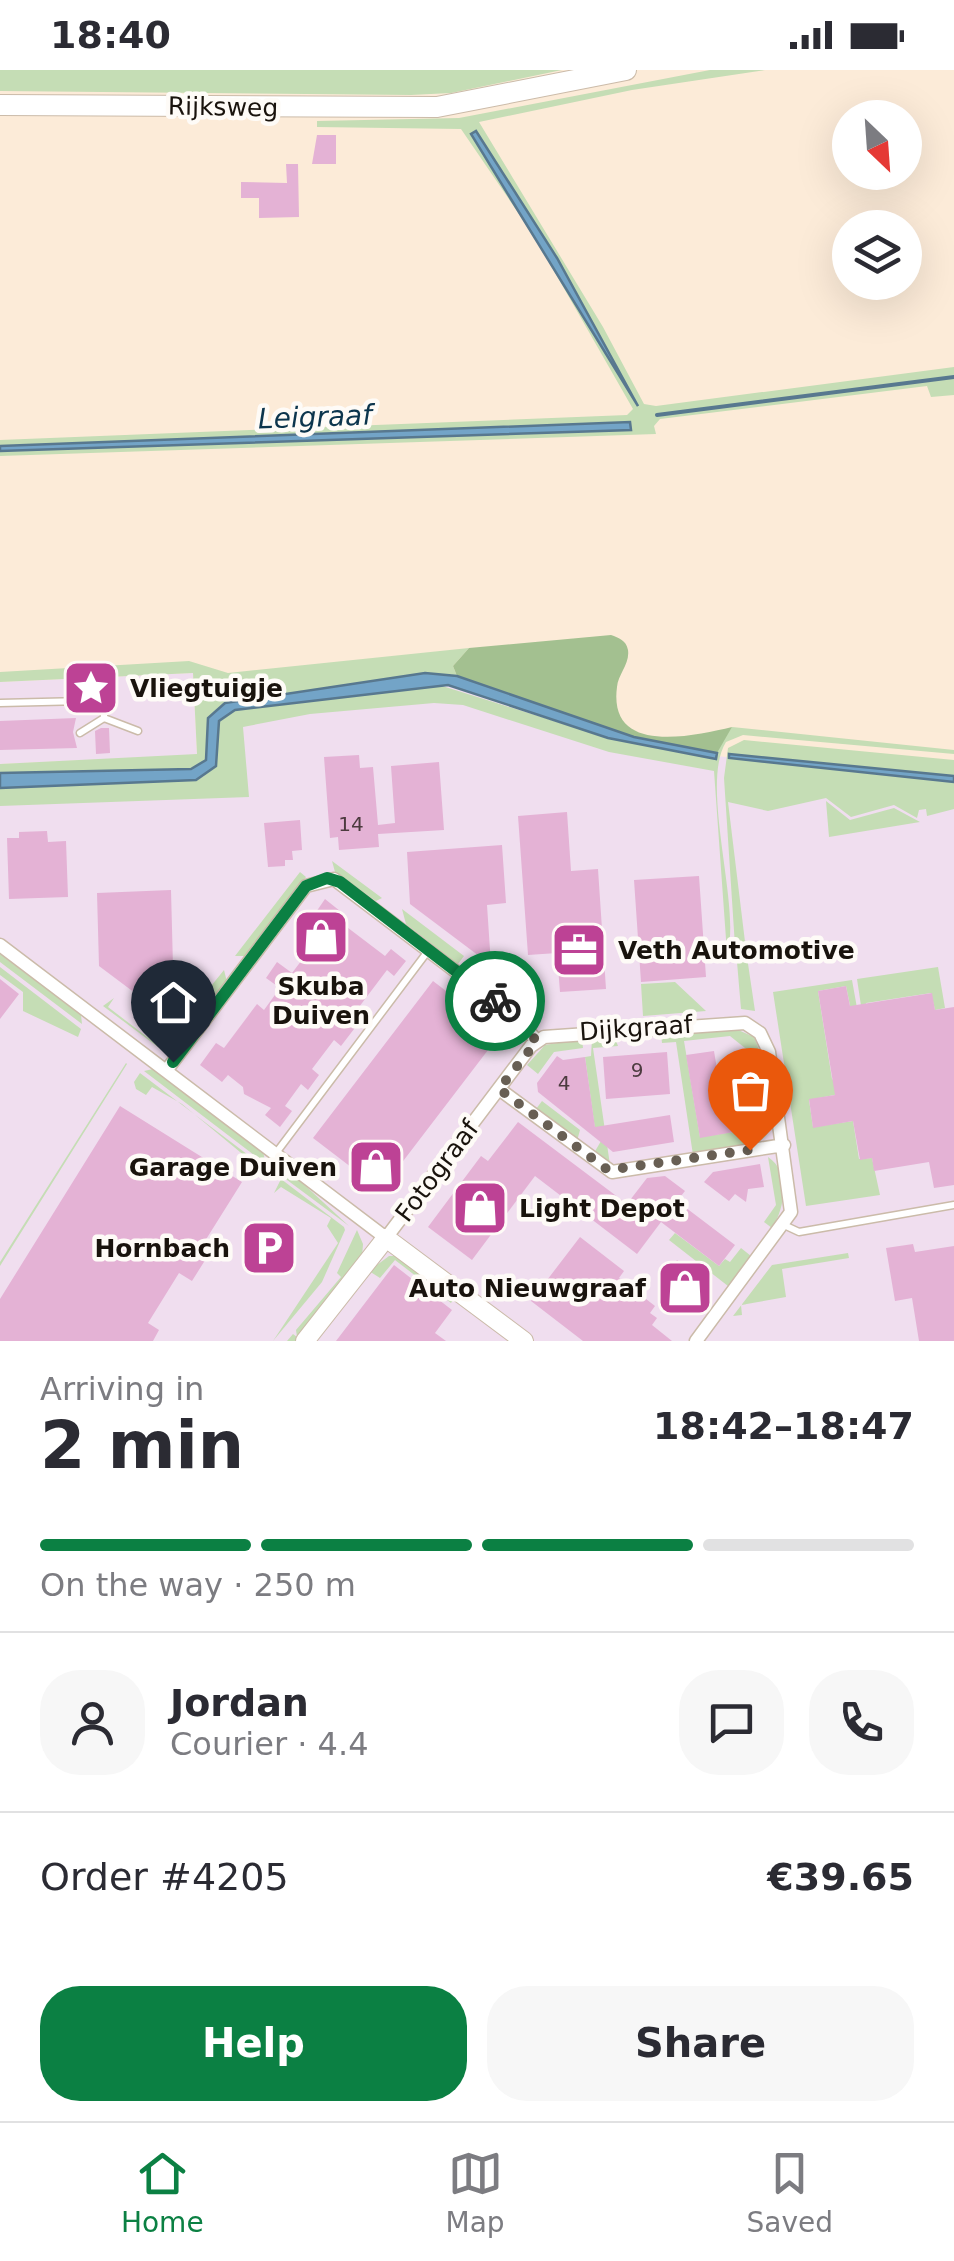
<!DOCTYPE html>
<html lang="en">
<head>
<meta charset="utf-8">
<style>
  body { margin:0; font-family:"DejaVu Sans",sans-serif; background:#f7f7f7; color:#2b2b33; height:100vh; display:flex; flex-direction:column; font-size:38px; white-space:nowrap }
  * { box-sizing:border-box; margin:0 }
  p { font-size:32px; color:#7c7c81 }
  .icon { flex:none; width:55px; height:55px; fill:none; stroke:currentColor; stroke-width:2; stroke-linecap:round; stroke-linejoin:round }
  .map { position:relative; height:1271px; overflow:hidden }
  .panel { display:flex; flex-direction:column; background:#fff; flex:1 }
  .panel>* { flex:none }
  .needle { width:65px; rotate:155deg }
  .controls { position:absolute; left:832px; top:30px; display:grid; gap:20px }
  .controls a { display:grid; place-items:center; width:90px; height:90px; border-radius:50%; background:#fff; box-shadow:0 10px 40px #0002; font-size:50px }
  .pin { position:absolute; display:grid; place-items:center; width:85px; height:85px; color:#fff; margin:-102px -42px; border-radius:50% 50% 50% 0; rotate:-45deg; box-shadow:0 0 10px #0007 }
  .pin .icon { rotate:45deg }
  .courier { position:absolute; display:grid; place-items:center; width:100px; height:100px; margin:-50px; border:8px solid #0b8043; border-radius:50%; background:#fff; color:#222; box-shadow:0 2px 12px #0007 }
  .summary em { font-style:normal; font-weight:700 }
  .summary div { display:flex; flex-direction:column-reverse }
  .summary { display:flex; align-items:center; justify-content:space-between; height:170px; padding:0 40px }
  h1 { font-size:65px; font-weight:700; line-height:75px }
  .bar { display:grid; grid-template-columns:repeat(4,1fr); gap:15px 10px; align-content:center; height:120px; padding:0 40px }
  .bar i { height:12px; border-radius:8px; background:#e1e1e2 }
  .bar .on { background:#0b8043 }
  .bar p { grid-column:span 4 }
  .line { display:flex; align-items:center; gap:25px; padding:0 40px; border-top:2px solid #e1e1e2 }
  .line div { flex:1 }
  .round { display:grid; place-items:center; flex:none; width:105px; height:105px; border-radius:40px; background:#f7f7f7 }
  .primary-button { display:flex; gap:20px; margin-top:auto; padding:20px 40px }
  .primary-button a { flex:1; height:115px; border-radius:40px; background:#0b8043; color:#fff; font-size:40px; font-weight:700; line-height:115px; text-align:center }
  .primary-button a+a { background:#f7f7f7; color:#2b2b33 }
  .status { display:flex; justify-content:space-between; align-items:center; height:70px; padding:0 50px; background:#fff; direction:ltr }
  .status svg { height:28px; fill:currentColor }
  .menu { display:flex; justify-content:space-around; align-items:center; height:140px; border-top:2px solid #e1e1e2; background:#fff; font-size:28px; color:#7c7c81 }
  .menu a { display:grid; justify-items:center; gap:5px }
  .menu .on { color:#0b8043 }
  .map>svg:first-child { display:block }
</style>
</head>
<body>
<div class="status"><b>18:40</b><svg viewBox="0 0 49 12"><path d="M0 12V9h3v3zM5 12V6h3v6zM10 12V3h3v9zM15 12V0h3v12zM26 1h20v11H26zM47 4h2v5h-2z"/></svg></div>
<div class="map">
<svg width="954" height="1271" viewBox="0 0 954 1271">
  <rect width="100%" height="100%" fill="#fcebd8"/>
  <path fill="#f0deef" d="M193,603l4,82 -197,9v-82z
    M425,608l197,60 94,18 238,23v562h-954v-560l197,-7 16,-52z"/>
  <path fill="#c5ddb5" d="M0,0h562l-111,23 -40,2 -411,-4z
    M710,0h55l-133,20 -153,32 124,205 41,77 12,2 298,-39v28l-23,2 -4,-11 -267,33 -6,7 2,8 -656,22v-16l627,-25 6,-6 -99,-173 -73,-107 -144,-2v-6l142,-3z
    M469,578l-16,18 4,10 -32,-3 -200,30c-24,15 -13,34 -19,57l-15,9 -191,4v-9l197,-10 -4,-81 -193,9v-10l189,-11 39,12z
    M436,614l172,54 108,21 2,-14 14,-18 222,23v4l-211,-19 -17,7c-27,43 16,168 1,211l-13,-182 -105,-19 -146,-47 -29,-2 -124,11 -67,13 6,70 -249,9v-18l196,-8 8,-4 15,-55 16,-11z
    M744,670l210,20v49l-27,7 -1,-7 -7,1 -2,8 -23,-13 -43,12 -25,-19 -58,13 -40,-9 18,148 -7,1 -4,-5 -11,-168 4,-30z
    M826,731l24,19 44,-12 26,14 -91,15z
    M332,791l50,37 -6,3 -41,-29z
    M300,802l6,5 -60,79h-11z
    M402,839l62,47 -6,8 -52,-40z
    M0,884l81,61 1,9 -82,-62z
    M747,887l8,54 -14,-2 -4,-47z
    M0,897l81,62 -3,8 -55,-26v-19l-23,-17z
    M938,897l7,41 -10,2 -4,-17 -65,10 -3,16 -6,-40z
    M224,900l3,12 -51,66 -10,5 -63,-47 11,-8 -6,9 43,33 6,-6 12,4z
    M852,910l7,39 -6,1 -7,-34 -28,5 14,88 17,13 -40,8 4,27 40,-6 6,38 13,-1 8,37 -74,11 -33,-214z
    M675,912l31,29 -63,5 -2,-32z
    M736,959l18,8 8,20 -7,-1 -25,-20 -46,5 16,96 59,-9v-6l13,-3c0,34 -53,31 -79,36l-17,-113 -14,1 -1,-9z
    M615,968l3,8 -25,2 17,117 -16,-12 7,-12 -5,-5 -11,-79 6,-1 1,-17z
    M582,969l1,9 -29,4 -16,22 -11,-9 18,-20z
    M126,993l1,1 -127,202v-4z
    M153,999l110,83 3,12 -122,-93z
    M140,1003l116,88 8,6 -4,6 -8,1 5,-8 -75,-62 -30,-17 -6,8 -10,-6 -2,-7z
    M765,1003l6,34 -15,4 -5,-26z
    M542,1031l38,29 -3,11 -41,-32z
    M768,1087c23,15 17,51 4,71l-8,-6 12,-17z
    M290,1105l8,4 51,47 -66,-49z
    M281,1109l63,48 1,3 -23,52 -49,59 65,-98 -11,-17 4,-8 -50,-31 -7,6z
    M357,1160l6,14 -1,13 -65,84h-10l6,-7 4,3 -1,-7 45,-53 -4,-4z
    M675,1163l44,33 6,-7 5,3 11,-14 10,8 -23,30 -59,-46z
    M848,1183l1,5 -67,11 4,28 -45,8 1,10 -9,1 39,-51z
    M389,1186h10l56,41 -4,6 -56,-43 -15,18 -11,-7z"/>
  <path fill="#a3c090" d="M611,565c8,3 15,5 17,15 2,14 -10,24 -11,37 -9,68 73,50 115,40l-15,26 -83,-16 -177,-61 -4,-10 16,-18z"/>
  <path fill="#73a4c7" stroke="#58788f" stroke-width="2.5" d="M476,61l81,127 81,148 -167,-272z
    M630,352l1,8 -631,21v-5z
    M425,603l32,3 177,61 83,16 -1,6 -108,-21 -160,-53 -213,25 -16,11 -3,45 -20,14 -196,8v-15l191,-4 15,-9 2,-42 17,-15z
    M729,684l225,22v6l-225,-24z"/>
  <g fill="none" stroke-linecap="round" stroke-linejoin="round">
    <path stroke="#58788f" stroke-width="4" d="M657,345l297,-38"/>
  </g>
  <path fill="#e4b2d5" d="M317,65h19v29h-24z
    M286,94h12l1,53 -40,1v-20h-18v-16l46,1z
    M104,612h11l1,27 -11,-6z
    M76,648l-3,14 4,16 -77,2v-29z
    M101,658h8l1,25 -14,1 -1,-23z
    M359,685l1,13 13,-1 5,58 17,-2 -4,-57 48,-4 5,68 -66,4 1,13 -40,3 -1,-13 -8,1 -6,-81z
    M567,742l4,59 27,-2 8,120 -46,3 -3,-39 -29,2 -10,-139z
    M300,750l2,30 -10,1 1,9h-8v6l-17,1 -4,-44z
    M47,761l1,11 18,-1 2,56 -59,2 -2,-61h12v-6z
    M502,775l4,58 -19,2 4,60 -81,-61 -3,-52z
    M699,806l7,101 -65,5 -7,-102z
    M171,820l3,115 -11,9 -64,-48 -2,-73z
    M325,829l15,12 -5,7 50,38 6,-7 15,12 -12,15 -7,-6 -31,41 8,5 -23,30 -7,-6 -22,29 7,6 -11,15 -7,-6 -16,22 7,5 -12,16 -15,-12 6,-7 -27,-14 -1,-7 -15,-12 -6,7 -22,-17 16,-22 8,5 33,-44 7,6 16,-22 -14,-10 11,-16 15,11 16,-21 -7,-5 20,-27 -7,-5z
    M0,909l19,15 -19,25z
    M433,911l68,52 -120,157 -68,-52z
    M846,916l4,20 82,-13 3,17 19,-3v178l-20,3 -5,-26 -55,9 -2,-13 -12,2 -7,-39 -40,7 -4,-29 26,-4 -17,-104z
    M714,981l6,36 21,-3 7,5 3,16 -8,10 2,15 -45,8 -14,-83z
    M667,982l3,42 -64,5 -3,-42z
    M557,986l6,4 22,-3 10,70 75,-12 4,27 -61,10 -75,-60 -1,-9z
    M120,1036l122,76 -37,59 9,5 -22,35 -13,-8 -31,50 11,7 -6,11h-153v-42z
    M518,1052l109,82 20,-26 18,-2 20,15 -8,10 58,44 -16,21 -58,-44 -24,32 -102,-78 -63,84 -44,-33 53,-71 7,5z
    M760,1094l4,23 -16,2 -2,13 -11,-8 -6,7 -25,-19 9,-10z
    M580,1167l44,34 -5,7 36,28 -5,7 7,5 -5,7 20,16h-89l-52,-40z
    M913,1174l2,8 39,-6v95h-35l-7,-43 -17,3 -9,-53z
    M677,1190l30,22 -17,23 -30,-23z
    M394,1195l58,45 -17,23 11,8h-110z"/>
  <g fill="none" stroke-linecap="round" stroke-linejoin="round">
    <g stroke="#cbbba9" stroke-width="9">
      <path id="lane" d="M0,633l83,-2 21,9v8l-24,15
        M104,648l34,13
        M276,1083l152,-202
        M784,1155l15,7 155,-27"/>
    </g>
    <g stroke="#cbbba9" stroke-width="15">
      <path id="street" d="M0,875l166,126 140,-185 28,-7 182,138 21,24
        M166,1001l220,167 145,-192 13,-9 201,-14 15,10 9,19 22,160 -95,129
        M499,1019l113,83 172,-27"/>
    </g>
    <g stroke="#cbbba9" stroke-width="20">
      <path id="secondary" d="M305,1271l81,-103 138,103"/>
    </g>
    <g stroke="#cbbba9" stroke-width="22">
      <path id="primary" d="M0,35l437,2 189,-37"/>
    </g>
    <use href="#lane" stroke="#fff" stroke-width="6"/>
    <use href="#street" stroke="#fff" stroke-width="12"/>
    <use href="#secondary" stroke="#fff" stroke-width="18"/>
    <use href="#primary" stroke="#fff" stroke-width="20"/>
  </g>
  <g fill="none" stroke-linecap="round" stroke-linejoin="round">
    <path stroke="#685f54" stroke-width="10" stroke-dasharray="0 18" d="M495,931l42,40 -38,48 109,81 142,-20"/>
    <path stroke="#0b8043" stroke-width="12" d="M173,992l133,-176 21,-8 13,4 155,119"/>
  </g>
  <defs>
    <g id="sight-square" transform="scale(2.875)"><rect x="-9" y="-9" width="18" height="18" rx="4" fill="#bd4295" stroke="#fefbf7"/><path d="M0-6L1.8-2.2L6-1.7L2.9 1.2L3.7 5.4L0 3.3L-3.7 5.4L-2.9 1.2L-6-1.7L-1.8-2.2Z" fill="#fff"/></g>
    <g id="shop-square" transform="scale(2.875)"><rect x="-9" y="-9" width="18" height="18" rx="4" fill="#bd4295" stroke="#fefbf7"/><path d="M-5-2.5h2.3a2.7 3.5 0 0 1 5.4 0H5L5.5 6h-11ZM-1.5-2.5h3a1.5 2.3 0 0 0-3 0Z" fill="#fff"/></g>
    <g id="office-square" transform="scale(2.875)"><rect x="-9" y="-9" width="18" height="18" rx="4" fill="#bd4295" stroke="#fefbf7"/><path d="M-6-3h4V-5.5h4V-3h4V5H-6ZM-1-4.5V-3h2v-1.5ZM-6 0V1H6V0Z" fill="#fff"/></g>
    <g id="parking-square" transform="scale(2.875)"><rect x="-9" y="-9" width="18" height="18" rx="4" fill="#bd4295" stroke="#fefbf7"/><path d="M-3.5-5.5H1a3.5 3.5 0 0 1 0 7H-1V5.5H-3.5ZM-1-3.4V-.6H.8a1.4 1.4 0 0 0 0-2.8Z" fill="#fff"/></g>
  </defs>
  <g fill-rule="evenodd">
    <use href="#sight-square" x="91" y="618"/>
    <use href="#shop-square" x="321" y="867"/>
    <use href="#office-square" x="579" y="880"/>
    <use href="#shop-square" x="376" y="1097"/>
    <use href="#shop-square" x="480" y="1138"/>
    <use href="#parking-square" x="269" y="1178"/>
    <use href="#shop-square" x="685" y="1218"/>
  </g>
  <g text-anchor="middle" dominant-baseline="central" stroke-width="9" stroke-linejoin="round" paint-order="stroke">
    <g font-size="20" fill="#4c3b3f">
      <text x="351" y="754">14</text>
      <text x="637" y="1000">9</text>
      <text x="564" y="1013">4</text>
    </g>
    <g font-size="25" fill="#19130d" stroke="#fefbf7">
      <text transform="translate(223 37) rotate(1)">Rijksweg</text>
      <text transform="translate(636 958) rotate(-4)">Dijkgraaf</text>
      <text transform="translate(437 1101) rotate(-53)">Fotograaf</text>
    </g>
    <g font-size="25" font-weight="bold" fill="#19130d" stroke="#fefbf7" text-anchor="start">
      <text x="130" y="618">Vliegtuigje</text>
      <text x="618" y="880">Veth Automotive</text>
      <text x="321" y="916" text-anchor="middle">Skuba<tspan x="321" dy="29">Duiven</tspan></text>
      <text x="337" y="1097" text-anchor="end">Garage Duiven</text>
      <text x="519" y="1138">Light Depot</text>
      <text x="230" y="1178" text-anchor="end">Hornbach</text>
      <text x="646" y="1218" text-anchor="end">Auto Nieuwgraaf</text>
    </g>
    <g font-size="28" font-style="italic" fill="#0c354d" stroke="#fefbf7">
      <text transform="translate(315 347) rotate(-2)">Leigraaf</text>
    </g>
  </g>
</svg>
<div class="controls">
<a><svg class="needle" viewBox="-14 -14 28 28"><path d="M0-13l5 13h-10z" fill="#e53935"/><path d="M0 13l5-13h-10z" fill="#7c7c81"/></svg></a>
<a><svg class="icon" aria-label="layers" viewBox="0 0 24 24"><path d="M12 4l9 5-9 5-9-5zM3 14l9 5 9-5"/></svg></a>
</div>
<div class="pin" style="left:750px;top:1080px;background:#ea580c"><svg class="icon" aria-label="bag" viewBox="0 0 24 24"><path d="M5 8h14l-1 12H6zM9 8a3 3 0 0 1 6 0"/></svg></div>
<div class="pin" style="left:173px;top:992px;background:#1f2937"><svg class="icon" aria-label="home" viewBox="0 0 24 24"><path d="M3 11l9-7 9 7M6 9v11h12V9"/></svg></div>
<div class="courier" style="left:495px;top:931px"><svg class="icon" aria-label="bike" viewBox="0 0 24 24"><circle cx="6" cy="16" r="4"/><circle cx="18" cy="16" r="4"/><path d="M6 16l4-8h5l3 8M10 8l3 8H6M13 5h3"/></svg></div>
</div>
<section class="panel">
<div class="summary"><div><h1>2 min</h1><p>Arriving in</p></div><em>18:42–18:47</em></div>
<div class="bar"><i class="on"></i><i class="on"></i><i class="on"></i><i></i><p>On the way · 250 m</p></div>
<div class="line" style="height:180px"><a class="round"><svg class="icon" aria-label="person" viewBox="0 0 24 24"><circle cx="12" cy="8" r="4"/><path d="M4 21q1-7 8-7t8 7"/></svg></a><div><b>Jordan</b><p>Courier · 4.4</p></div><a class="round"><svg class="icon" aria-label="chat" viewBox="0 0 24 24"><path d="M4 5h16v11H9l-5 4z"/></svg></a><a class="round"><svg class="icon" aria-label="phone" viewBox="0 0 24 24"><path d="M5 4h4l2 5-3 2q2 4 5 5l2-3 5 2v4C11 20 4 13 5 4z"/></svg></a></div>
<div class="line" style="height:130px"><div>Order #4205</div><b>€39.65</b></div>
<div class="primary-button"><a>Help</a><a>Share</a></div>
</section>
<nav class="menu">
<a class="on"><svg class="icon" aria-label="home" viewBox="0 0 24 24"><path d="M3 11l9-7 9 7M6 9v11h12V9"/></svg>Home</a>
<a><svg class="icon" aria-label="map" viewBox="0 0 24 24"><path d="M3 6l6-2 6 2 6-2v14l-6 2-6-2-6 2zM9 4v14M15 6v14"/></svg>Map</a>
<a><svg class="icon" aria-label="saved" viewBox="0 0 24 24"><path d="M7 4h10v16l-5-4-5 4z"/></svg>Saved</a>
</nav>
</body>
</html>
